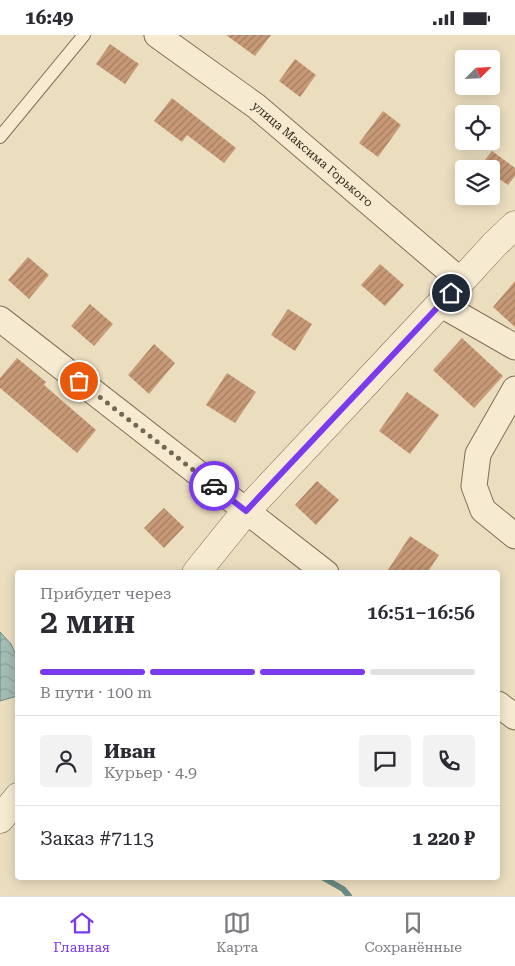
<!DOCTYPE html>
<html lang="ru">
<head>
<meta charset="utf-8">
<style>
  body { margin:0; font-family:"Roboto Serif",serif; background:#f2f2f3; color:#2b2b33; height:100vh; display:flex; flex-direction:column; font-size:19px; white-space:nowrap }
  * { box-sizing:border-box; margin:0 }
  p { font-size:16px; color:#7c7c81 }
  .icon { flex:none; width:28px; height:28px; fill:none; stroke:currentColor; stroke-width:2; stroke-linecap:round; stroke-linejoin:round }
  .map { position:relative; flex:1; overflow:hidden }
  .panel { position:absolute; left:15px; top:535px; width:485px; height:310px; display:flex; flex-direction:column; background:#fff; border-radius:5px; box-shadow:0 2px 12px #0003 }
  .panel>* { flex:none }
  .needle { width:32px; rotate:66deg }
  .tools { position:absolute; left:455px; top:15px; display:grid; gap:10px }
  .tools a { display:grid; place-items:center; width:45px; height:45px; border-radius:5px; background:#fff; box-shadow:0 2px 12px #0003; font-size:25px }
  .pin { position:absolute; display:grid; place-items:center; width:42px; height:42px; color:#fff; margin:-21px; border:2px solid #fff; border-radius:50%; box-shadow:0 1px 5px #0007 }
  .courier { position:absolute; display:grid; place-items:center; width:50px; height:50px; margin:-25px; border:4px solid #7c3aed; border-radius:50%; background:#fff; color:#222; box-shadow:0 1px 6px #0007 }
  .headline em { font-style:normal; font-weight:600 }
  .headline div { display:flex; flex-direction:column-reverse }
  .headline { display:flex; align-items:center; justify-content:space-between; height:85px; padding:0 25px }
  h1 { font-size:32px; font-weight:600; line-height:38px }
  .bar { display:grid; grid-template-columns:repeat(4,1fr); gap:8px 5px; align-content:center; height:60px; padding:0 25px }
  .bar i { height:6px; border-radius:4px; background:#e1e1e2 }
  .bar .active { background:#7c3aed }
  .bar p { grid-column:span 4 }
  .line { display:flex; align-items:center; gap:12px; padding:0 25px; border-top:1px solid #e1e1e2 }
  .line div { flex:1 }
  .round { display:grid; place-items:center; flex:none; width:52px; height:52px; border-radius:5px; background:#f2f2f3 }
  .status { display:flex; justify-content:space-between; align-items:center; height:35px; padding:0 25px; background:#fff; direction:ltr }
  .status svg { height:14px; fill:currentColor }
  .tab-bar { display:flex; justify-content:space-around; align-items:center; height:70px; border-top:1px solid #e1e1e2; background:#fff; font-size:14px; color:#7c7c81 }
  .tab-bar a { display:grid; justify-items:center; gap:2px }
  .tab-bar .active { color:#7c3aed }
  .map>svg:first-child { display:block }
</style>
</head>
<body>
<div class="status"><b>16:49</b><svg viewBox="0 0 49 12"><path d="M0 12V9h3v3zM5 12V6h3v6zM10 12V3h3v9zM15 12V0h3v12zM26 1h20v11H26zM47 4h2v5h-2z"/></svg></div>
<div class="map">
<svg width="515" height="861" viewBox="0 0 515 861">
  <defs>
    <pattern id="water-waves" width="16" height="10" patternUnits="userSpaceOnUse" patternTransform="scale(1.25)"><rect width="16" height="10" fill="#a2bdb5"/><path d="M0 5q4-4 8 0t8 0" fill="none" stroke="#8ca29b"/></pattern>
    <pattern id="building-hatch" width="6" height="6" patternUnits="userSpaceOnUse" patternTransform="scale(1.25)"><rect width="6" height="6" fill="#c79977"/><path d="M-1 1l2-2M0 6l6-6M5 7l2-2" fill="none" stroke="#a27d61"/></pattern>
  </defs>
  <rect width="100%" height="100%" fill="#ebdebf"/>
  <path fill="url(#water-waves)" stroke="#6a8a82" d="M0,597l11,12 6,14v38l-17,5z"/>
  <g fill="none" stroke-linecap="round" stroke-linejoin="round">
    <path stroke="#6a8a82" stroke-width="6" d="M322,842l21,12 6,7"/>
  </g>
  <path fill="url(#building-hatch)" d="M226,0h45l-16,21z
    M110,9l29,20 -14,20 -29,-20z
    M295,24l21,16 -16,22 -21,-16z
    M172,63l64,50 -12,15 -37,-28 -5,7 -28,-21z
    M383,76l18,14 -23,32 -19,-14z
    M492,116l23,17v8l-7,9 -17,-12v-4h-5l-5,-4z
    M28,222l21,18 -20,24 -21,-19z
    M380,229l24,21 -19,21 -24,-21z
    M515,246v46l-22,-20z
    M90,269l23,20 -19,22 -23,-20z
    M288,274l24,15 -17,27 -24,-16z
    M462,303l41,38 -29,32 -41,-38z
    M154,309l21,19 -26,31 -21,-19z
    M17,323l29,24 -2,3 52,45 -19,23 -77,-65v-10z
    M227,338l29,19 -21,31 -29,-18z
    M407,357l32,23 -29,39 -31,-23z
    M317,446l22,19 -23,25 -21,-20z
    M164,473l20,19 -20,21 -20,-20z
    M410,501l29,19 -12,18h-41z"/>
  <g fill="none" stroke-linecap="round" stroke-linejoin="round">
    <g stroke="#826f58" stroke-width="14">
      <path id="service" d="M0,102l84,-102"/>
    </g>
    <g stroke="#826f58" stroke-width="27">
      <g id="minor">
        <path id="s1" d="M157,0l99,71 205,175"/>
        <path d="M440,269l75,43"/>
        <path d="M0,284l326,254"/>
        <path d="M515,354l-37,65 -4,32 9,24 32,26"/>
        <path d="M498,669l17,13"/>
      </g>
    </g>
    <g stroke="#826f58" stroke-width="29">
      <path id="tertiary" d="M196,538l50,-62 194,-207 54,-59 21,-20
        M0,784l18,-22"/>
    </g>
    <use href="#service" stroke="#f6ebd1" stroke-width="12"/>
    <use href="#minor" stroke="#f6ebd1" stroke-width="25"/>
    <use href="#tertiary" stroke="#f6ebd1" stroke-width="28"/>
  </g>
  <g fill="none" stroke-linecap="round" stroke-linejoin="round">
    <path stroke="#736755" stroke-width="5" stroke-dasharray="0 9" d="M79,346l135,105"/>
    <path stroke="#7c3aed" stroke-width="6" d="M214,451l32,25 205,-218"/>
  </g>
  <g text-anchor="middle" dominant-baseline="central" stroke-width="4.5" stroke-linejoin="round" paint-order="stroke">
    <g font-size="12" fill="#32271c" stroke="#f3e8ce">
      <text stroke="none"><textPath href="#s1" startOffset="196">улица Максима Горького</textPath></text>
    </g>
  </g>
</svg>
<div class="tools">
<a><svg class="needle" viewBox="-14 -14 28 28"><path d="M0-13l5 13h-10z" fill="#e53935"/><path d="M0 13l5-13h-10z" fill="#7c7c81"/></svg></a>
<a><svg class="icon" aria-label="locate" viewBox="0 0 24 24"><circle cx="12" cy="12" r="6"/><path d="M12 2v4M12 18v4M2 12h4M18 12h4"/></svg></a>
<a><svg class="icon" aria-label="layers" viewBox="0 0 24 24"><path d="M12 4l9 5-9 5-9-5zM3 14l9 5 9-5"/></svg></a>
</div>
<div class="pin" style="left:79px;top:346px;background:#ea580c"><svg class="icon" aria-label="bag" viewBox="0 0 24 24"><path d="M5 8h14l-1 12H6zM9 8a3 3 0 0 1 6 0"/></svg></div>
<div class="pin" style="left:451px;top:258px;background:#1f2937"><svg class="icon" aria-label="home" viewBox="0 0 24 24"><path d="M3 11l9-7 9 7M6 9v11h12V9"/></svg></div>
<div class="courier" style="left:214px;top:451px"><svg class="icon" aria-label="car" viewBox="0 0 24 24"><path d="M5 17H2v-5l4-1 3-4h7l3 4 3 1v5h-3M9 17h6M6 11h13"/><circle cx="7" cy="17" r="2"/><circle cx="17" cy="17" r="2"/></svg></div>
<section class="panel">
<div class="headline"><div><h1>2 мин</h1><p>Прибудет через</p></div><em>16:51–16:56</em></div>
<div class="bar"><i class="active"></i><i class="active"></i><i class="active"></i><i></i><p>В пути · 100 m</p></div>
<div class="line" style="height:90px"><a class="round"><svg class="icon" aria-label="person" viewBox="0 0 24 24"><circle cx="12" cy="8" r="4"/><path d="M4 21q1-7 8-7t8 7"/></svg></a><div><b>Иван</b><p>Курьер · 4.9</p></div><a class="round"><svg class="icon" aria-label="chat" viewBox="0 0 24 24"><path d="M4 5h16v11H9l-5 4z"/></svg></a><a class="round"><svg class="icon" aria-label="phone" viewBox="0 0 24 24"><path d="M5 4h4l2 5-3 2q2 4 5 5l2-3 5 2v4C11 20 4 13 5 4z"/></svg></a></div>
<div class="line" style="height:65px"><div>Заказ #7113</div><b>1 220 ₽</b></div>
</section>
</div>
<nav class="tab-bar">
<a class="active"><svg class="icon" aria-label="home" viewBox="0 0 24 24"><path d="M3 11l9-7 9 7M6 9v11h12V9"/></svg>Главная</a>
<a><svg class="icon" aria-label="map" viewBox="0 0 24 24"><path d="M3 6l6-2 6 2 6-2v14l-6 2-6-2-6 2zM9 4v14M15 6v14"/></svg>Карта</a>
<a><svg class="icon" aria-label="saved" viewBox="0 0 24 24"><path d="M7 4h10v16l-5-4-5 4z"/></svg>Сохранённые</a>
</nav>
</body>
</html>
